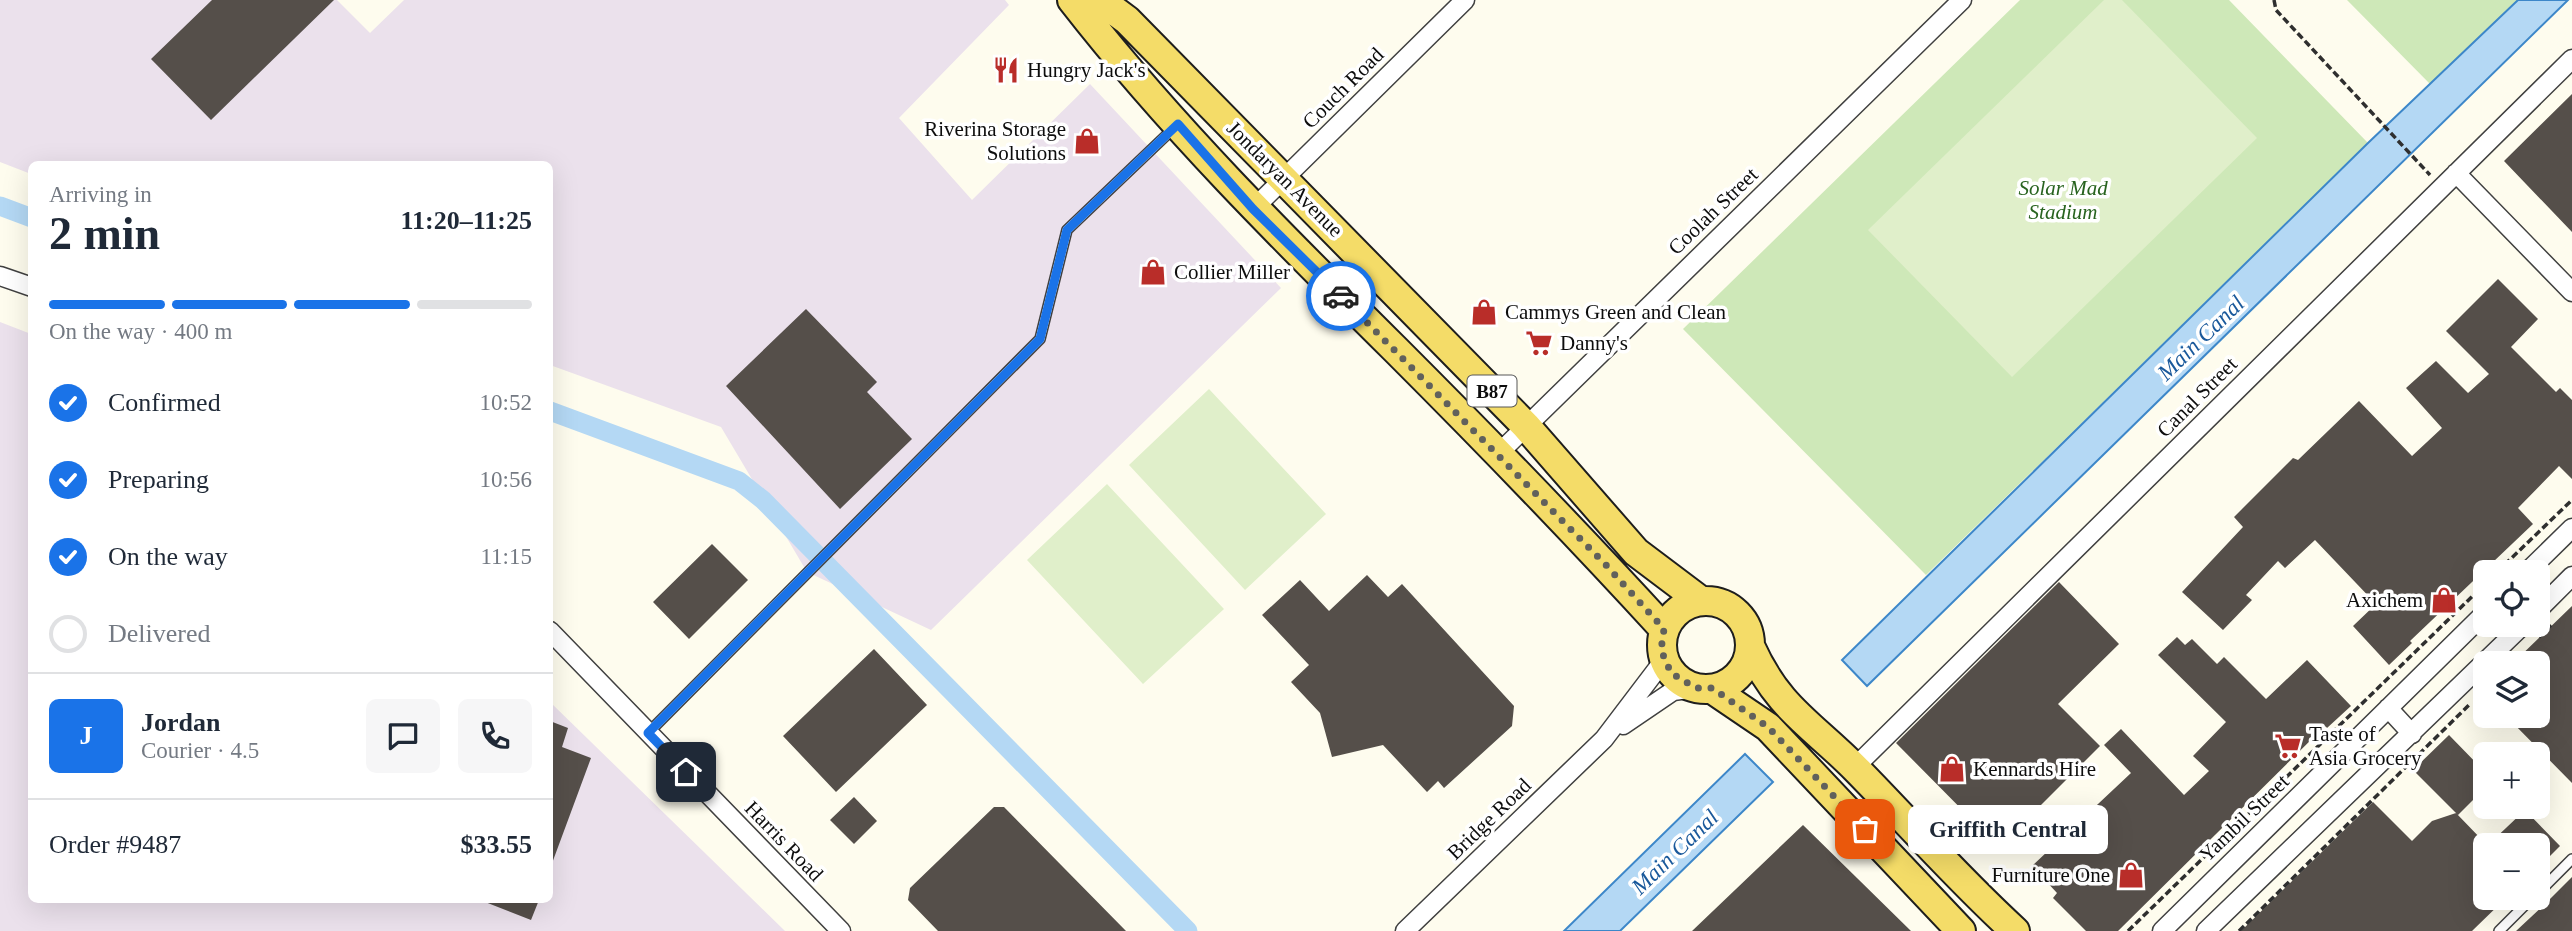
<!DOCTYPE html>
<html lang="en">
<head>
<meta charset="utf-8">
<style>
  body { margin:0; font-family:"Times New Roman",serif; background:#f6f6f7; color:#1f2937; height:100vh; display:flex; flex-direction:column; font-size:26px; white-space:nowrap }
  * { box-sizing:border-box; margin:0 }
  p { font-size:23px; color:#747a83 }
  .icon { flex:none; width:38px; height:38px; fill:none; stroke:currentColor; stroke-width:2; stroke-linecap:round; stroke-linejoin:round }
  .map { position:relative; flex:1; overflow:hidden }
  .side { position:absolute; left:28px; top:161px; width:525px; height:742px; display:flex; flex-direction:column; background:#fff; border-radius:10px; box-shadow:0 7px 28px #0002 }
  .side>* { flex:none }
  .controls { position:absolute; left:2473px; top:560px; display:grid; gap:14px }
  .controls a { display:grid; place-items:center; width:77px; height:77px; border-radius:10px; background:#fff; box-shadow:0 7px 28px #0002; font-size:35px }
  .pin { position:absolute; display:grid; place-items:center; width:60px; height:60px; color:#fff; margin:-30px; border-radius:14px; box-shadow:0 4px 10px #0006 }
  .courier { position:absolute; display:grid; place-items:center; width:70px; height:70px; margin:-35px; border:5px solid #1a73e8; border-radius:50%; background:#fff; color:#222; box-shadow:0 2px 9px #0007 }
  .bubble { position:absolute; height:49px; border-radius:10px; background:#fff; box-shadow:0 7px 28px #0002; font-size:23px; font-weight:600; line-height:49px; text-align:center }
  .overview em { font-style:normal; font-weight:600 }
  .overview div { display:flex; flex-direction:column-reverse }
  .overview { display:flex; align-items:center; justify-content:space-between; height:119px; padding:0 21px }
  h1 { font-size:46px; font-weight:600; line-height:52px }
  .bar { display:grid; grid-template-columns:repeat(4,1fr); gap:10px 7px; align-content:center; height:84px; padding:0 21px }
  .bar i { height:9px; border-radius:5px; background:#e0e1e3 }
  .bar .selected { background:#1a73e8 }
  .bar p { grid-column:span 4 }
  .line { display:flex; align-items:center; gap:18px; padding:0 21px; border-top:2px solid #e0e1e3 }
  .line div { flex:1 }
  .round { display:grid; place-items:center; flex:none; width:74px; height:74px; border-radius:10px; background:#f6f6f7 }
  ol { padding:0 21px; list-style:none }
  li { display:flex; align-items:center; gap:21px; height:77px }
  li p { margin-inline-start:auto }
  li .icon { padding:7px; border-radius:50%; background:#1a73e8; color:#fff; stroke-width:4 }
  li:last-child { color:#747a83 }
  li i { width:38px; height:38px; border:4px solid #e0e1e3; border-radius:50% }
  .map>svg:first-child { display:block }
</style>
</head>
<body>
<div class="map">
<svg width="2572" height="931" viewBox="0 0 2572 931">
  <rect width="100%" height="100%" fill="#fefcee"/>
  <path fill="#ebe1ec" d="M0,0h337l33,33 34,-33h601l4,5 -110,113 73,82 118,-116 191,204 -350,342 -124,-58 -86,-145 -171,-62v-201h-518l-1,10 -31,-12z
    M0,322l31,12 1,566h518v-198l235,229h-785z"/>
  <path fill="#cee8b8" d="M2020,0h209l139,143 -442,432 -243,-246z
    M2347,0h171l-87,85z"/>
  <path fill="#e0efca" d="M2104,0h18l135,138 -245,239 -144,-147z
    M1209,389l117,125 -81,76 -116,-125z
    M1107,484l117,125 -81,75 -116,-124z"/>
  <path fill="#b4d8f4" stroke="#3d87c9" stroke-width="2" d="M2518,0h50l-701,686 -25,-26 526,-517z
    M1745,754l28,28 -153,149h-56z"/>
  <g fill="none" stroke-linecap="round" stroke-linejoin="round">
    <path stroke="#b4d8f4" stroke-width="19" d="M0,206l32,12
      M550,411l189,70 24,19 425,431"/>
  </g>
  <path fill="#554f4a" d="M212,0h122l-123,120 -60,-61z
    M2572,94v138l-68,-71z
    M2498,279l40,40 -27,28 45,45 4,-4 12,12v79l-13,-13 -41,42 15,16 -123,117 2,2 -23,22 -36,-39 23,-22 -61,-64 -30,28 -7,-7 -32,34 6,5 -29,30 -41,-38 61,-65 -9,-10 59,-59 5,2 61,-59 53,55 30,-28 -36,-40 30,-27 32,32 21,-19 -43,-43z
    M806,309l71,73 -10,10 45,47 -72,70 -114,-123z
    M712,544l36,36 -59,59 -36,-37z
    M1367,575l21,22 14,-13 112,122 -2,20 -68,62 -6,-7 -11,11 -44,-47 -51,12 -12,-44 -29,-31 18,-17 -47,-50 38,-35 29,31z
    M2059,582l60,62 -61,60 42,42 -101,101 -103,-104z
    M2572,606v177l-66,-67h32v-53h-25z
    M2177,637l8,8 7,-6 25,25 7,-7 42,42 41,-39 44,46 -24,22 -2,-2 -207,205h-32l-33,-33 4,-5 -25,-27 99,-93 -27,-28 17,-16 63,66 25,-24 -16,-15 33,-34 -68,-67z
    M874,649l53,56 -91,87 -53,-56z
    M550,721l18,7 -6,19 29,11 -40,108z
    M2449,735l36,37v16l-27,27 -45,-45z
    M854,797l23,24 -23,23 -24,-24z
    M2373,802l39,39 20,-20 24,-8 29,30v55h21l-34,33h-231z
    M994,807h10l122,124h-188l-30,-31 2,-12z
    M2525,810l35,36 -22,22v-23h-50z
    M1803,825l108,106h-219z
    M2572,877v54h-56l29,-27z
    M480,900h59l-8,20z"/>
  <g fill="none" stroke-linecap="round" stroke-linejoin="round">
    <g stroke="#404040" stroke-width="12">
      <path id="service" d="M648,733l392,-394 27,-109 108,-103
        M2538,893l34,-34
        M2499,931l33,-33"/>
    </g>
    <g stroke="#404040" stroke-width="21">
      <path id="minor" d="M2456,173l116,119
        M1253,209l212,-209
        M0,276l32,11
        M1497,455l465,-455
        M2527,572l45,-44
        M2538,610l34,-34
        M550,631l291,300
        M2388,708l24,26
        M1623,725l50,-34 23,-3
        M1855,767l717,-708
        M1405,931l199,-192 60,-79
        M2162,931l323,-318
        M2206,931l317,-306"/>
    </g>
    <g stroke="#1e1e1e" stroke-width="32">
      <path id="primary" d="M1072,0c98,126 211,238 324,350 91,91 181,184 268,279
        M1100,0l27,20 399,406 110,126 65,49
        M1662 645a44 44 0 1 1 88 0a44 44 0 1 1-88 0Z
        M1750,646c28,63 62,78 107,124 53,54 102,110 158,161
        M1712,689l56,38 193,204"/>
    </g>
    <path stroke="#2f2f2f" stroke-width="3.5" stroke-dasharray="7 3.5" stroke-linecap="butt" d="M2274,0l2,10 154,165
      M2497,572l75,-72
      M2539,637l12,-12
      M2128,931l357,-347
      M2239,931l230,-226"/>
    <use href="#service" stroke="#fff" stroke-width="9"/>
    <use href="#minor" stroke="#fff" stroke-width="18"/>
    <use href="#primary" stroke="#f4dc68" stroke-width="28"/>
  </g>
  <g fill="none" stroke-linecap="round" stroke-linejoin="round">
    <path stroke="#61615c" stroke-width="7" stroke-dasharray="0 12.6" d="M1341,296l265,269 58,64 -3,21 10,23 25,15h16l56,39 97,102"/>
    <path stroke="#1a73e8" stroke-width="9" d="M686,772l-38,-39 392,-394 27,-109 111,-106 75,85 88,87"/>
  </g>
  <defs>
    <g id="restaurant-bare" transform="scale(2.1)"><path d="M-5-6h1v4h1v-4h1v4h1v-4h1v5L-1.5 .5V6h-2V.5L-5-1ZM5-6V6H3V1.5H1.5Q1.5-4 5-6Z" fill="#b92d29" stroke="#fff" stroke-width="2.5" paint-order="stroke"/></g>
    <g id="shop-bare" transform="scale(2.1)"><path d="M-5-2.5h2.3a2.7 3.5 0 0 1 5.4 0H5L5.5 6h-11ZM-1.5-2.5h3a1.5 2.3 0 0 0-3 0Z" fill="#b92d29" stroke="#fff" stroke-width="2.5" paint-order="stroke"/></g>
    <g id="supermarket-bare" transform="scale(2.1)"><path d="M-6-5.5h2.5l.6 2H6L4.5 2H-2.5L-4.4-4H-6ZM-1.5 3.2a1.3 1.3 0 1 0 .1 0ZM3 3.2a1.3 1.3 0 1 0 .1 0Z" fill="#b92d29" stroke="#fff" stroke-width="2.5" paint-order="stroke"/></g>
  </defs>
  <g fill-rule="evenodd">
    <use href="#restaurant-bare" x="1006" y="70"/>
    <use href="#shop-bare" x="1087" y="141"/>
    <use href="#shop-bare" x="1153" y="272"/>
    <use href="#shop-bare" x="1484" y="312"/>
    <use href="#supermarket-bare" x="1539" y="343"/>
    <use href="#shop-bare" x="2444" y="600"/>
    <use href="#supermarket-bare" x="2288" y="746"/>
    <use href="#shop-bare" x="1952" y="769"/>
    <use href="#shop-bare" x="2131" y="875"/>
  </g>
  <g text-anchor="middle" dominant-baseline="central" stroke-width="7" stroke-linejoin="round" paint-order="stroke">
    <rect fill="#fff" stroke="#565656" stroke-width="2" x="1467.5" y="375.5" width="49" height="31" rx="5"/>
    <g font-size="19" font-weight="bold" fill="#0d0d0d">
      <text x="1492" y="391">B87</text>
    </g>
    <g font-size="21" fill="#0d0d0d" stroke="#fff" text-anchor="start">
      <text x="1027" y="70">Hungry Jack's</text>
      <text x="1066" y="129" text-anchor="end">Riverina Storage<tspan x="1066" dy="24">Solutions</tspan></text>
      <text x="1174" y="272">Collier Miller</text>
      <text x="1505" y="312">Cammys Green and Clean</text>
      <text x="1560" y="343">Danny's</text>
      <text x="2423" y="600" text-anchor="end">Axichem</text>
      <text x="2309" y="734">Taste of<tspan x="2309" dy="24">Asia Grocery</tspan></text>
      <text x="1973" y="769">Kennards Hire</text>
      <text x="2110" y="875" text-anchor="end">Furniture One</text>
    </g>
    <g font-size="21" fill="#0d0d0d" stroke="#fff">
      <text transform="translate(1343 88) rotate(-45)">Couch Road</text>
      <text transform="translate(1285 179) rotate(45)">Jondaryan Avenue</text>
      <text transform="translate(1713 211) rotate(-44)">Coolah Street</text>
      <text transform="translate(2197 397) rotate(-45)">Canal Street</text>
      <text transform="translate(2244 818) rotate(-44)">Yambil Street</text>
      <text transform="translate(1489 819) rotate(-44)">Bridge Road</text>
      <text transform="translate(784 841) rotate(46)">Harris Road</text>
    </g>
    <g font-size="21" font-style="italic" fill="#28631f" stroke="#fff">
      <text x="2063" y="188">Solar Mad<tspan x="2063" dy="24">Stadium</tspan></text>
    </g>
    <g font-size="23" font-style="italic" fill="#1a599b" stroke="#fff">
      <text transform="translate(2201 338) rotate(-44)">Main Canal</text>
      <text transform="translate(1675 852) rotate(-44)">Main Canal</text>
    </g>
  </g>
</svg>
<div class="controls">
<a><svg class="icon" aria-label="locate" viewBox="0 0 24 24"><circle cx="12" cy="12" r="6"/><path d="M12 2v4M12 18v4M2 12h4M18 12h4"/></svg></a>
<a><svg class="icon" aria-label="layers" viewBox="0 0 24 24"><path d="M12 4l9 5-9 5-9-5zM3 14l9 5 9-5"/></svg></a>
<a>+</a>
<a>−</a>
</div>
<div class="pin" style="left:1865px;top:829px;background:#ea580c"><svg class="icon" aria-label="bag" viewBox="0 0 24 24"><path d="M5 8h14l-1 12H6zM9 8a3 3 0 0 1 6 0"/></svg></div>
<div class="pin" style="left:686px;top:772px;background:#1f2937"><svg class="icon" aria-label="home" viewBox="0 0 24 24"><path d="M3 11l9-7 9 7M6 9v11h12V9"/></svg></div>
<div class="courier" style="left:1341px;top:296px"><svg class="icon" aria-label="car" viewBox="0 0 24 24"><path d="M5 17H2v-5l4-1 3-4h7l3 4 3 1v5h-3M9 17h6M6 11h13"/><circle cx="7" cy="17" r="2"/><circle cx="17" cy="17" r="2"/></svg></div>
<div class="bubble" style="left:1908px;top:805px;width:200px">Griffith Central</div>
<section class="side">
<div class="overview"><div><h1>2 min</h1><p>Arriving in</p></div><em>11:20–11:25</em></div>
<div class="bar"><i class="selected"></i><i class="selected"></i><i class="selected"></i><i></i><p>On the way · 400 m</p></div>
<ol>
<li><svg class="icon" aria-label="check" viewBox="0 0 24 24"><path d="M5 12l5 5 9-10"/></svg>Confirmed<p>10:52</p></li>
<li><svg class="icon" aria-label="check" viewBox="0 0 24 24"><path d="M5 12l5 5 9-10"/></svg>Preparing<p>10:56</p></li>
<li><svg class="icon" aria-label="check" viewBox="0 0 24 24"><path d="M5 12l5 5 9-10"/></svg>On the way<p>11:15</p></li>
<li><i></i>Delivered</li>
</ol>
<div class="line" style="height:126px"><b class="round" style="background:#1a73e8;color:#fff">J</b><div><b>Jordan</b><p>Courier · 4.5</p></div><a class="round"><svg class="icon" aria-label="chat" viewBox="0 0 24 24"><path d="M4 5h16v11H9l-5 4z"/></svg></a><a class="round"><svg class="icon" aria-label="phone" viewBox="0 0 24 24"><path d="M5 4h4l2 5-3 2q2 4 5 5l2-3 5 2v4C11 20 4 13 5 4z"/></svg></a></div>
<div class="line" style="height:91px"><div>Order #9487</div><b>$33.55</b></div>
</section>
</div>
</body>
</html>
